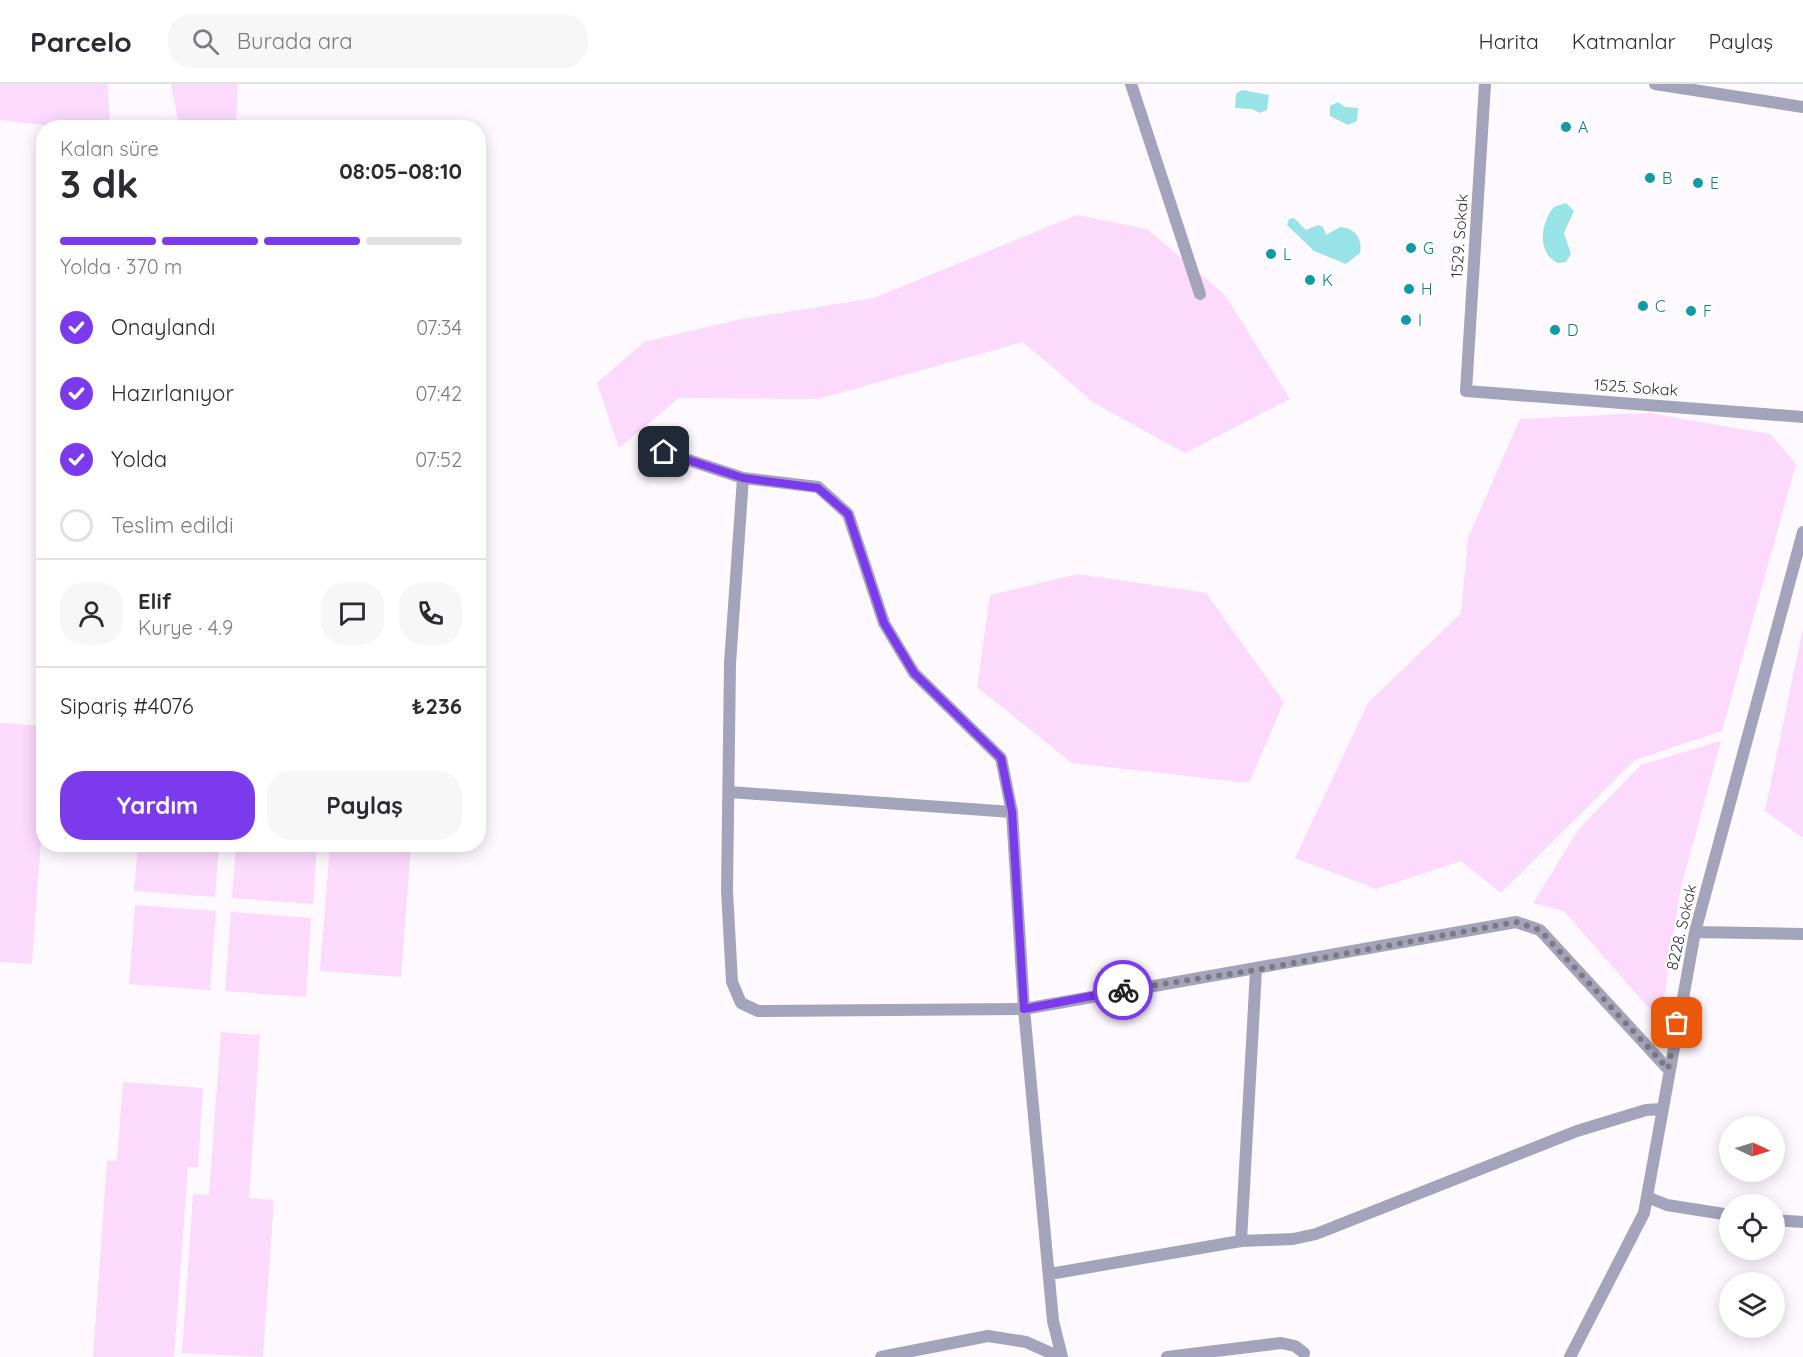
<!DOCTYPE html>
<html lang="tr">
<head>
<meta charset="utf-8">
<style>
  body { margin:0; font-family:Quicksand,sans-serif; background:#f7f7f7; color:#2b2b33; height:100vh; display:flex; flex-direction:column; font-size:22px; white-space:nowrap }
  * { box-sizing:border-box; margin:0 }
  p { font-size:20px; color:#7c7c81 }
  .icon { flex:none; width:33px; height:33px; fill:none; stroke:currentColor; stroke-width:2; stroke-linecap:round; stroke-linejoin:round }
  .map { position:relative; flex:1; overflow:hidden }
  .side { position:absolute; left:36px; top:36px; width:450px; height:732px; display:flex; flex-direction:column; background:#fff; border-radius:24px; box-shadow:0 3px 15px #0003 }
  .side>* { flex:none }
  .needle { width:39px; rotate:94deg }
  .fabs { position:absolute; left:1719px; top:1032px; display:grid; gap:12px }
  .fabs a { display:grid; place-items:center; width:66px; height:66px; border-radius:50%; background:#fff; box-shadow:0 3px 15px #0003; font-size:30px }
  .pin { position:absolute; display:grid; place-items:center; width:51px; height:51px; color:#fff; margin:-26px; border-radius:12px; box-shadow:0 3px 9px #0006 }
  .courier { position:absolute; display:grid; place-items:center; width:60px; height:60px; margin:-30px; border:4px solid #7c3aed; border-radius:50%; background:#fff; color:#222; box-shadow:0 2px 8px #0007 }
  .summary em { font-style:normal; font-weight:700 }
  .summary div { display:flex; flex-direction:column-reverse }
  .summary { display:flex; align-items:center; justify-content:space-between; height:102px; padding:0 24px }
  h1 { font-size:39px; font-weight:700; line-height:45px }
  .bar { display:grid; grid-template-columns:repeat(4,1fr); gap:9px 6px; align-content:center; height:72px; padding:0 24px }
  .bar i { height:8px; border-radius:4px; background:#e1e1e2 }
  .bar .current { background:#7c3aed }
  .bar p { grid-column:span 4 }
  .line { display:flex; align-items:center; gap:15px; padding:0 24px; border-top:2px solid #e1e1e2 }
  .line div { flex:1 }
  .round { display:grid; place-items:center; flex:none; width:63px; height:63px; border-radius:24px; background:#f7f7f7 }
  ol { padding:0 24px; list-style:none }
  li { display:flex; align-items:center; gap:18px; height:66px }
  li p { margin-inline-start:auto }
  li .icon { padding:6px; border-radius:50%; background:#7c3aed; color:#fff; stroke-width:4 }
  li:last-child { color:#7c7c81 }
  li i { width:33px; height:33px; border:3px solid #e1e1e2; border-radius:50% }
  .cta { display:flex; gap:12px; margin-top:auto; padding:12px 24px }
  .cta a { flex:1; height:69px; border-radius:24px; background:#7c3aed; color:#fff; font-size:24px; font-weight:700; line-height:69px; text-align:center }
  .cta a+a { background:#f7f7f7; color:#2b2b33 }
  header { display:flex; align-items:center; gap:36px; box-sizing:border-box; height:84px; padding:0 30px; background:#fff; border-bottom:2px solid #e1e1e2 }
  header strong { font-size:28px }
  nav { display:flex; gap:33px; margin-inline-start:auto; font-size:21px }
  .search { width:420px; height:54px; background:#f7f7f7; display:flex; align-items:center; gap:15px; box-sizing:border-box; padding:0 21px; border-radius:24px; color:#7c7c81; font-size:22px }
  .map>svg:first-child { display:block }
</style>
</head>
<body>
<header>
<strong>Parcelo</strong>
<div class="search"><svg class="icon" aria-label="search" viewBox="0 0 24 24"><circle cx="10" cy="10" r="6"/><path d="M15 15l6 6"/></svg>Burada ara</div>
<nav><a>Harita</a><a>Katmanlar</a><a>Paylaş</a></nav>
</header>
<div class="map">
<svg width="1803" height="1273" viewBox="0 0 1803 1273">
  <rect width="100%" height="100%" fill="#fef9fe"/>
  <path fill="#fcdafe" d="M0,0h108l2,43h-48l-62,-7z
    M171,0h67l-2,43h-57z
    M1077,131l70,14 78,66 65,104 -105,54 -91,-50 -71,-61 -205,57 -139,-1 -60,50 -22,-65 47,-41 93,-22 137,-22z
    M1649,329l121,21 26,30 -74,267 -87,29 -134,133 -40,-32 -85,28 -81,-31 73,-155 93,-90 7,-75 52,-119z
    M1078,490l128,19 78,109 -35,81 -177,-20 -95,-76 13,-92z
    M1803,544v210l-38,-27z
    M0,639l43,3v86l-11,152 -32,-2z
    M1721,657l-41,150 -18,123 -16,-9 -82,-94 -31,-8 46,-74 62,-64z
    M138,761h81l-4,52 -81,-6z
    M236,761h81l-4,59 -81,-6z
    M330,761h81l-10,132 -81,-6z
    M135,821l81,6 -6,79 -81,-6z
    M231,828l80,6 -5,79 -81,-6z
    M221,948l39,3 -11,163 25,2 -11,157 -81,-4 11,-159 16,1z
    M123,998l80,6 -5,79h-10l-14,190h-81l14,-196h10z"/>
  <path fill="#98e3e5" d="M1242,6l27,5 -2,15 -7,3 -8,-4 -17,-1 1,-14z
    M1338,18l7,5 13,1 -1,13 -9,4 -18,-9v-10z
    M1566,119l8,8 -10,22 7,21 -5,8 -8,1c-22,-10 -17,-41 -4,-56z
    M1294,134l12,12 12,-5 5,2 3,8 14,-8c15,1 23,11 20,26l-14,11 -32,-13 -27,-26 2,-6z"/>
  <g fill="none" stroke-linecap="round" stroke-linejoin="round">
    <path stroke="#a3a4bb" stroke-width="12" d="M1131,0l69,210
      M1485,0l-19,307 337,26
      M1655,0l148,23
      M664,368l79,26 75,9 30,27 36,109 30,50 87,85 11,54 12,197 29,312 9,36
      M743,394l-13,185 -3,228 5,91 9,21 17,8 266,-2 492,-87 24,8 128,139
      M729,708l283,20
      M1695,848l108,2
      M1647,1113l20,8 63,10
      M1774,1136l29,2
      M1241,1157l52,-2 23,-5 261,-103 69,-21 16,-1
      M1050,1190l191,-33 15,-271
      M881,1273l107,-21 38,6 34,15
      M1167,1273l114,-14 14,3 9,7
      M1570,1273l74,-144 51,-281 108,-400"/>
  </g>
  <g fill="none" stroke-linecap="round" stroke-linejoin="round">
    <path stroke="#7f787f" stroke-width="6" stroke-dasharray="0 10.8" d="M1123,906l133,-20 260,-48 24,8 128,139 9,-46"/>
    <path stroke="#7c3aed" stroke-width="8" d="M664,368l79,26 75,10 30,26 36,109 30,50 87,85 11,54 12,197 99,-19"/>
  </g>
  <g fill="#0f9aa8" stroke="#fff" stroke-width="2">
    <circle cx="1566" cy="43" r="6"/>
    <circle cx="1650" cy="94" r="6"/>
    <circle cx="1698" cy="99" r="6"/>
    <circle cx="1411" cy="164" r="6"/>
    <circle cx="1271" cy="170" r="6"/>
    <circle cx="1310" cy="196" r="6"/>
    <circle cx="1409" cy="205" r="6"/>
    <circle cx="1643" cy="222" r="6"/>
    <circle cx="1691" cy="227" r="6"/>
    <circle cx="1406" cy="236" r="6"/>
    <circle cx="1555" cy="246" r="6"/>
  </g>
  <g text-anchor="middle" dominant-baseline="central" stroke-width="4.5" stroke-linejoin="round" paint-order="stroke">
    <g font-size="16" fill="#0d838f" stroke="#fff" text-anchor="start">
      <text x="1578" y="43">A</text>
      <text x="1662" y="94">B</text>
      <text x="1710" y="99">E</text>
      <text x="1423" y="164">G</text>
      <text x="1283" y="170">L</text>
      <text x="1322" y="196">K</text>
      <text x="1421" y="205">H</text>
      <text x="1655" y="222">C</text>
      <text x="1703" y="227">F</text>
      <text x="1418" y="236">I</text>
      <text x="1567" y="246">D</text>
    </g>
    <g font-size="16" fill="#3a323b" stroke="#fff">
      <text transform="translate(1459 152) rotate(-86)">1529. Sokak</text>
      <text transform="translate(1636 303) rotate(4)">1525. Sokak</text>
      <text transform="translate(1681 843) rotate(-77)">8228. Sokak</text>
    </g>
  </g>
</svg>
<div class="fabs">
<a><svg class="needle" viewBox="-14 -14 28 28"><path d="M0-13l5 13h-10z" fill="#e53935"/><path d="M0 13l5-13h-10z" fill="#7c7c81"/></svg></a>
<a><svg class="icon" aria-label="locate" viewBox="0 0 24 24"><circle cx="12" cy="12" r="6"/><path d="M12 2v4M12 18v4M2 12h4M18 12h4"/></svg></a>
<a><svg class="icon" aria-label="layers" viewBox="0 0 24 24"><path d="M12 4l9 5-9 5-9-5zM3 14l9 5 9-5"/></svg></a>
</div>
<div class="pin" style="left:1677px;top:939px;background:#ea580c"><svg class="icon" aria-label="bag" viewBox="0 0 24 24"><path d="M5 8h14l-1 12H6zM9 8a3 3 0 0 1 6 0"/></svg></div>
<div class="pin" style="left:664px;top:368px;background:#1f2937"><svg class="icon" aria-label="home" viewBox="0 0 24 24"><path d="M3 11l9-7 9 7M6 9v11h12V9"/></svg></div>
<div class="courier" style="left:1123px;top:906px"><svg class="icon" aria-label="bike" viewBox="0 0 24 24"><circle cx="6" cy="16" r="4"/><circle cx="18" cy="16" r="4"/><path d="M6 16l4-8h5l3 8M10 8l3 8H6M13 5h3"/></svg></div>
<section class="side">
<div class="summary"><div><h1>3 dk</h1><p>Kalan süre</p></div><em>08:05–08:10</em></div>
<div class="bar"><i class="current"></i><i class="current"></i><i class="current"></i><i></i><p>Yolda · 370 m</p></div>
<ol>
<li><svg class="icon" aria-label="check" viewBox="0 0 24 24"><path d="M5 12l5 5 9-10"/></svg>Onaylandı<p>07:34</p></li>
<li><svg class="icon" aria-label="check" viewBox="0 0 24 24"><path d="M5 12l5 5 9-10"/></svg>Hazırlanıyor<p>07:42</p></li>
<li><svg class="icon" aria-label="check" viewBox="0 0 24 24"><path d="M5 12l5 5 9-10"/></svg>Yolda<p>07:52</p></li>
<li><i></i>Teslim edildi</li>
</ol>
<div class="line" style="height:108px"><a class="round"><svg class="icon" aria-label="person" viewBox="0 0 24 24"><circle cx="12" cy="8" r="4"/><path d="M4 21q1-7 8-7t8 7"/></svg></a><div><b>Elif</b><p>Kurye · 4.9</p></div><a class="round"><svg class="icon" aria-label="chat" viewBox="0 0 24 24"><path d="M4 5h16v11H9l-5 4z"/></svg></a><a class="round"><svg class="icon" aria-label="phone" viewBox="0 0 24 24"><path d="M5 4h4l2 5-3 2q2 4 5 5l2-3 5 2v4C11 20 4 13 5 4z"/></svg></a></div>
<div class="line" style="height:78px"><div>Sipariş #4076</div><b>₺236</b></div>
<div class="cta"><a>Yardım</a><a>Paylaş</a></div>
</section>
</div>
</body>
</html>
